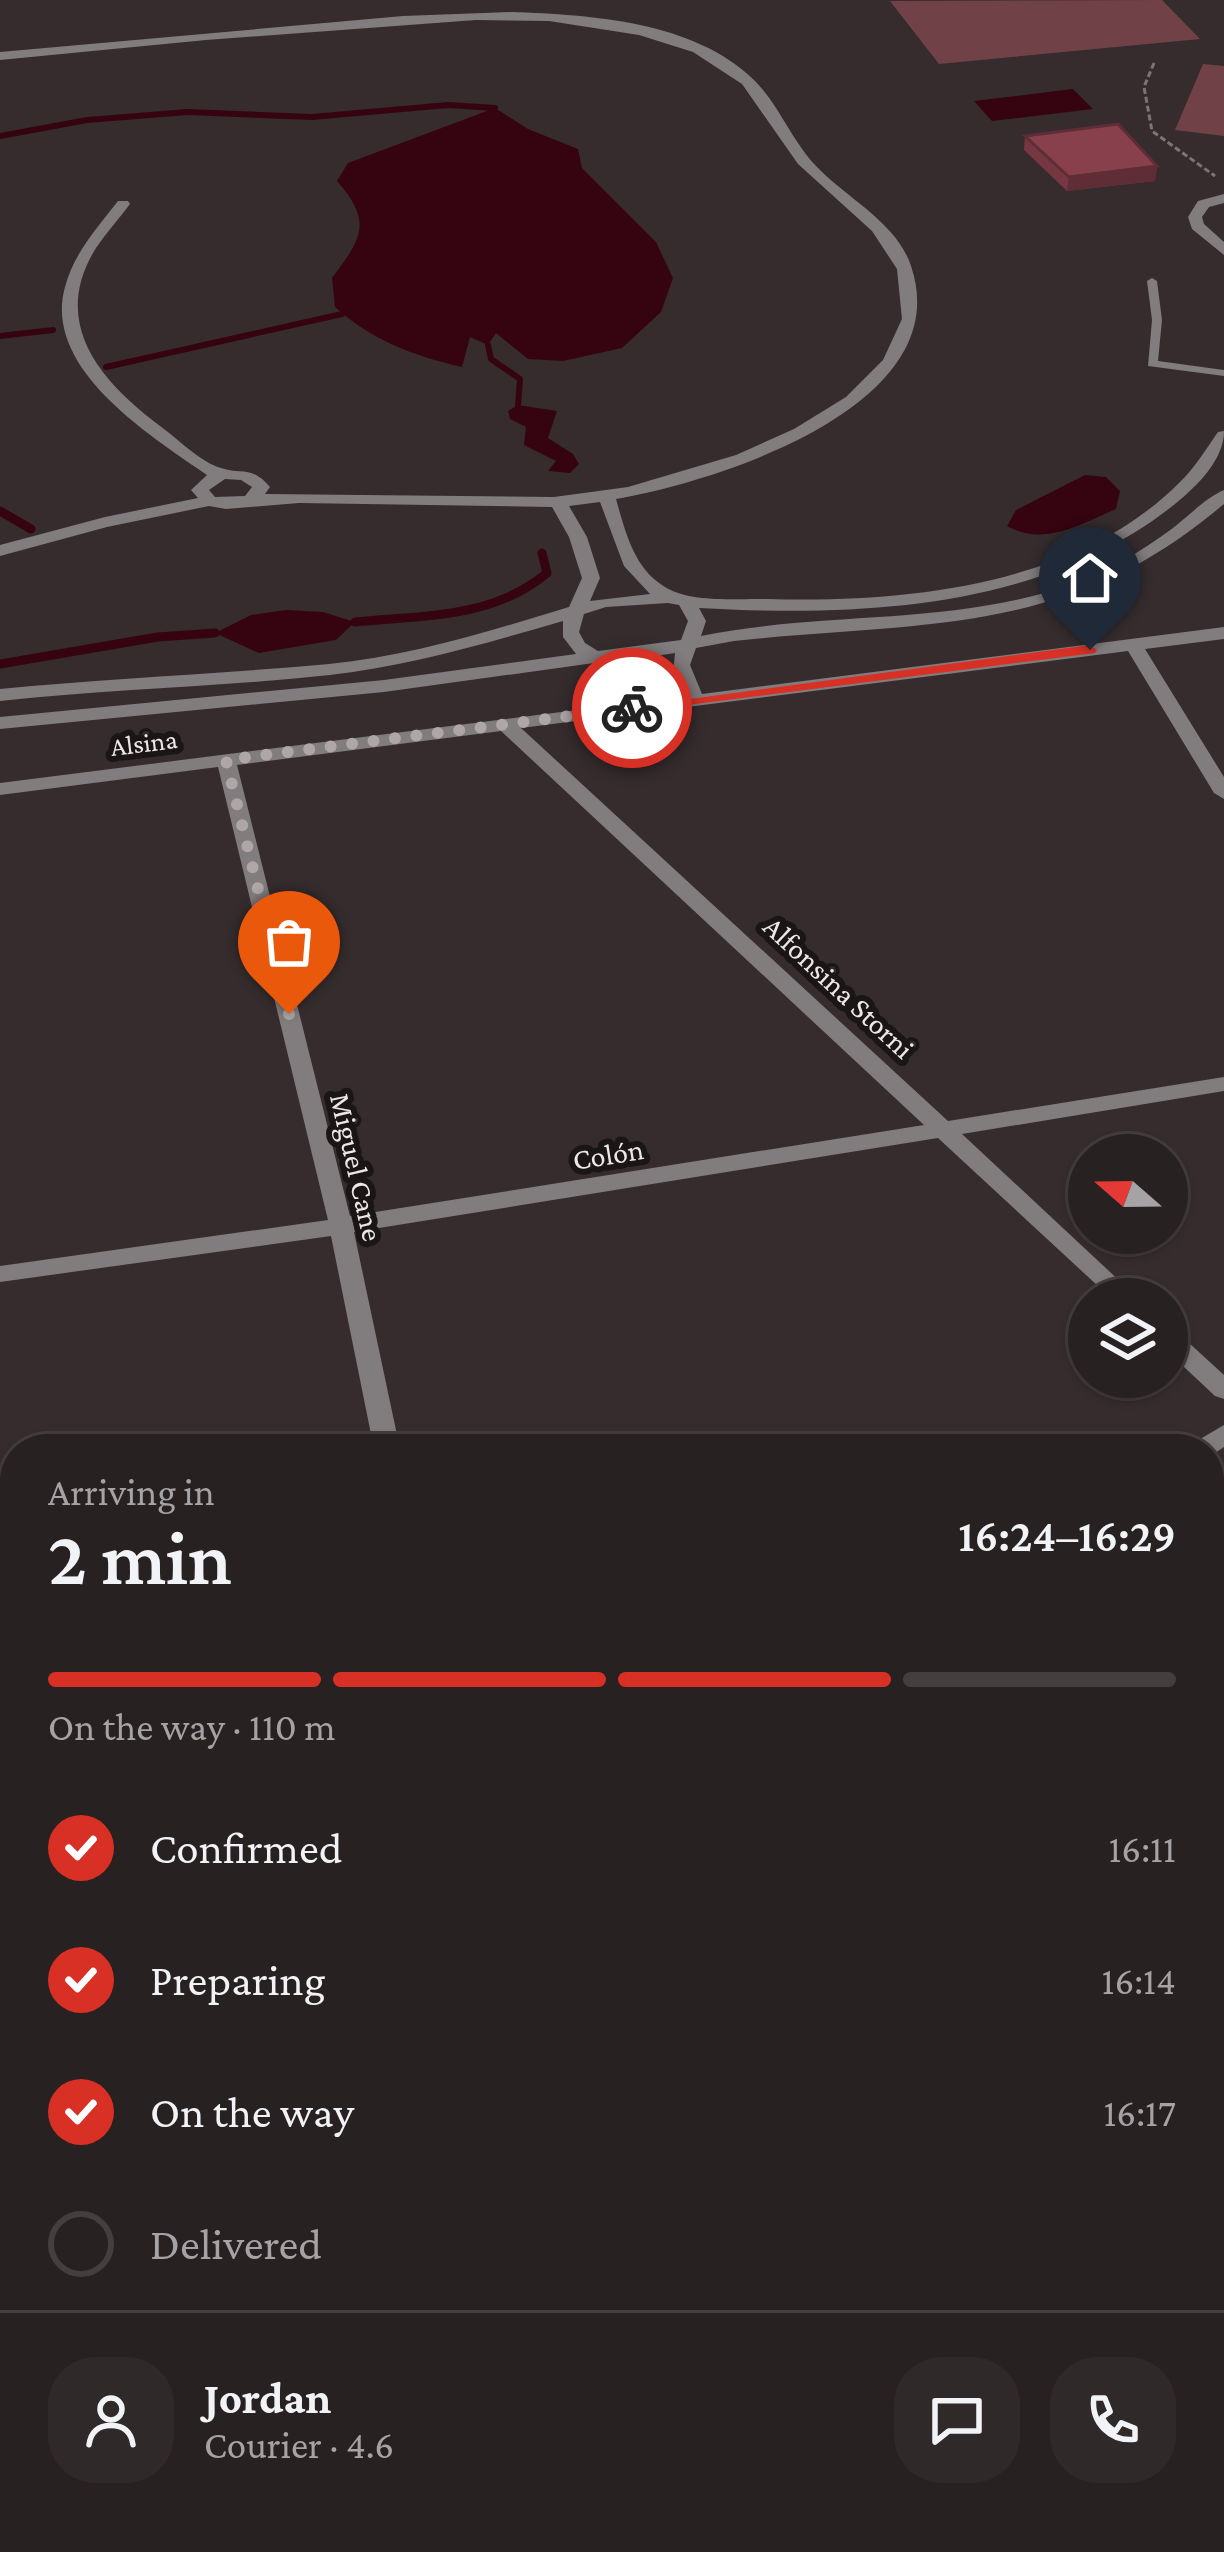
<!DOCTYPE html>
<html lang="en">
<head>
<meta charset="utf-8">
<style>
  body { margin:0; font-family:"Crimson Pro",serif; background:#30292a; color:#f1f3f6; height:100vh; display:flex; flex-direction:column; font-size:45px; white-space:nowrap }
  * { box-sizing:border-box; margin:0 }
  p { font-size:39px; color:#a5a3a5 }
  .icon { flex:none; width:66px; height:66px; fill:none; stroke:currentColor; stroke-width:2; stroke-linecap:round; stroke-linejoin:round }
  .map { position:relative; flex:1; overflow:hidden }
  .side { position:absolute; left:0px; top:1434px; width:1224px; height:1119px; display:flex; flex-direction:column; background:#282122; border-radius:48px 48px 0 0; box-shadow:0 3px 9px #0004,0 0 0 3px #443e40 }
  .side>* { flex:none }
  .needle { width:78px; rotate:290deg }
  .fabs { position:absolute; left:1068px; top:1134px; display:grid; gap:24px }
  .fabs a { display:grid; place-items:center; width:120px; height:120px; border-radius:50%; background:#282122; box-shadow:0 3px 9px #0004,0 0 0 3px #443e40; font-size:60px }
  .pin { position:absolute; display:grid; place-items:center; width:102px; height:102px; color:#fff; margin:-123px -51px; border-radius:50% 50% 50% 0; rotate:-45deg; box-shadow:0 0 12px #0007 }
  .pin .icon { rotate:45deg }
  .courier { position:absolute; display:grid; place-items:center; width:120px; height:120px; margin:-60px; border:9px solid #d93025; border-radius:50%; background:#fff; color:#222; box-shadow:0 3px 15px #0007 }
  .summary em { font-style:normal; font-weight:600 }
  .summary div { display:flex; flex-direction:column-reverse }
  .summary { display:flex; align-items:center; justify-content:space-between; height:204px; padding:0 48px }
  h1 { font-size:78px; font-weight:600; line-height:90px }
  .bar { display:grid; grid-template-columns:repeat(4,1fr); gap:18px 12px; align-content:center; height:144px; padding:0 48px }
  .bar i { height:15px; border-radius:9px; background:#443e40 }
  .bar .active { background:#d93025 }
  .bar p { grid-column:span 4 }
  .line { display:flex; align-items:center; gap:30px; padding:0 48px; border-top:3px solid #443e40 }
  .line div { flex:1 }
  .round { display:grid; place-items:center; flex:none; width:126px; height:126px; border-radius:48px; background:#30292a }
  ol { padding:0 48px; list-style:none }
  li { display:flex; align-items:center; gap:36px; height:132px }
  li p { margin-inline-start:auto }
  li .icon { padding:12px; border-radius:50%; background:#d93025; color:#fff; stroke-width:4 }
  li:last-child { color:#a5a3a5 }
  li i { width:66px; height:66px; border:6px solid #443e40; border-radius:50% }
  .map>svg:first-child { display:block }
</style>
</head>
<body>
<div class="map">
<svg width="1224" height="2552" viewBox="0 0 1224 2552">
  <rect width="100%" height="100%" fill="#362c2d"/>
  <path fill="#714148" d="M1162,0l38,39 -261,25 -49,-63z
    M1203,64l21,2v70l-49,-6z
    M1224,1482v383l-15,-16v-352z"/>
  <path fill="#360411" d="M1073,89l20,20 -101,12 -18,-20z
    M495,108l33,21 50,20 4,19 74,74 17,36 -12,34 -39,36 -59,13 -35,-2 -32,-26 -8,12 -18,-8 -8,30c-48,-11 -91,-27 -127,-60l-3,-29c30,-40 41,-56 5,-97l11,-18z
    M518,405l39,6 -9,27 25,16 6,10 -9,9 -22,-2 8,-10 -32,-16 2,-18 -16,-8 -2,-8z
    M1085,475l21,2 14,14 -4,18c-35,15 -72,38 -109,17l9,-16z
    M286,610l37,2 32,10 -19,18 -77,13 -44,-20 36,-18z"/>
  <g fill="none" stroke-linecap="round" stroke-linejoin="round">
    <path stroke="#360411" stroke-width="6" d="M0,136l87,-16 101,-8 124,5 136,-12 47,3
      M0,336l53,-6
      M488,345l3,14 29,20 -2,26
      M106,367l236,-53"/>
    <path stroke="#360411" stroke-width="9" d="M0,511l31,18
      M355,622c68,-7 137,-3 192,-49l-5,-20
      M0,664l158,-27 57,-4"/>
    <path stroke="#7d7475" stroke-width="3" stroke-dasharray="6 3" stroke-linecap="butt" d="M1154,63l-10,24 8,44 63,45"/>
    <path fill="#817c7d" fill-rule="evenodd" d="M1152,278l5,3 5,39 -4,41 66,9v6l-76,-10 4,-46 -5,-39z"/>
    <path fill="#817c7d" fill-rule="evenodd" d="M512,12c79,3 182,9 242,68 26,26 38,62 64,88 30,31 79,55 93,98 48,140 -195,216 -295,233 9,31 17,67 46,86 27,19 73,13 106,14 138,4 308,-13 411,-116 15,-14 27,-34 39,-51l6,-1c0,29 -27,55 -49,73 -132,106 -315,113 -476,104l7,13 -5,15c122,-25 248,-10 366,-50 38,-13 74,-34 106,-58 16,-12 32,-30 51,-38v14l-11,9c-153,125 -296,108 -479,128l-38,7 -6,17 12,29 522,-67v12l-79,10 79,128v22l-10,-6 -86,-142 -607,77 427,393 276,-44v14l-262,43 177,165h-27l-174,-161 -584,94 46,217h-26l-43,-213 -331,46v-16l328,-46 -110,-453 -218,28v-12l632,-80 -16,-25 -22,-15 -210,29 -384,37v-12l384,-37 192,-26 -13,-17v-16c-76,22 -153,45 -233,54 -110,12 -220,14 -330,26v-12c109,-11 219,-15 329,-25 82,-8 161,-33 240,-57l13,-29 -13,-41 -17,-30 -253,-4 -73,6 -17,-3 -102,21 -107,29v-11l105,-28 93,-19 -7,-8 16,-15c-56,-39 -165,-106 -142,-188 9,-34 32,-59 53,-86h10l2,3c-11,15 -24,29 -34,44 -47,75 5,134 64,178 17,12 40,36 61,42 21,7 30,-3 49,19l-5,7 289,3 74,-10 108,-32 58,-26 52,-32 37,-37 19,-41 -5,-50 -25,-38 -74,-67 -56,-80 -49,-32 -54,-17 -90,-14 -73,-1 -270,20 -206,20v-8l403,-36zM225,479l16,1 11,7 -7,9 -30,1 -6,-7zM600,502l24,64 26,28 -60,7 10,-23 -13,-41 -18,-31zM668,603l11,2 9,16 -7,19 -83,11 -13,-8 -6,-11 5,-18 22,-7zM675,653l-2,20 11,23 -34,4 -20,-30 -12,-8zM501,731l423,394 -574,91 -113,-451z
      M1224,194v9l-15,4 -7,10 2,7 20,18v13l-32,-26 -4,-12 10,-16z
      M1167,1328l9,3 48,44v24l-9,-3 -48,-45z
      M1224,1425v22l-15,10v-8h-18l4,-7z
      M1209,1879l15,9v34l-15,-9z
      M15,1995v28l-15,3v-28z
      M668,2538h36l-6,14h-36z
      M1064,2538h51l8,14h-51z"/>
  </g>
  <path fill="#753742" d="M1025,136l132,30 -2,15 -88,10 -43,-41z"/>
  <path fill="#5f2d36" d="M1157,166l-2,15 -88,10 2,-14z"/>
  <path fill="#88404d" stroke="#5f2d36" stroke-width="3" d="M1118,124l39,42 -88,11 -44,-41z"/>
  <path fill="#d93025" d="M1090,645l7,5 -2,3 -463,59 -8,-4z"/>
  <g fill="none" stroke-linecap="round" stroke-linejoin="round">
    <path stroke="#aea6a7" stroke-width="12" stroke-dasharray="0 21.6" d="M289,1014l-63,-254 406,-52"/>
  </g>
  <g text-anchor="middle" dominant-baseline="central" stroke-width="12" stroke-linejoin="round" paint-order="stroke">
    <g font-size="27" fill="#eee7e8" stroke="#1a1616">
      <text transform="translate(144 743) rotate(-7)">Alsina</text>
    </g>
    <g font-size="30" fill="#eee7e8" stroke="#1a1616">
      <text transform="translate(839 987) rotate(43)">Alfonsina Storni</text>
      <text transform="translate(608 1154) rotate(-9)">Colón</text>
      <text transform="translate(357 1167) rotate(77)">Miguel Cane</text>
    </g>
  </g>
</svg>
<div class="fabs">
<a><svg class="needle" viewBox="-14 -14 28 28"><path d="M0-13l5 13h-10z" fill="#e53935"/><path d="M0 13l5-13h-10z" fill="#a5a3a5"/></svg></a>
<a><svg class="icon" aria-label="layers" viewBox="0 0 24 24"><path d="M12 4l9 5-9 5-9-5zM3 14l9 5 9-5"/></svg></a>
</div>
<div class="pin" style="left:289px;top:1014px;background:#ea580c"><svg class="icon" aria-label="bag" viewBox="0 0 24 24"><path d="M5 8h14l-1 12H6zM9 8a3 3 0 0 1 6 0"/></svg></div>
<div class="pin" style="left:1090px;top:650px;background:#1f2937"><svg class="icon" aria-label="home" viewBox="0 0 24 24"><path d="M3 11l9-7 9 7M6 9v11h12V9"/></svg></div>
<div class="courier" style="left:632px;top:708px"><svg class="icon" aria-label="bike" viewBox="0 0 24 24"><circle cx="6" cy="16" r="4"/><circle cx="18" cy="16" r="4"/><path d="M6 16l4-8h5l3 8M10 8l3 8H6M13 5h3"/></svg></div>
<section class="side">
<div class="summary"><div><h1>2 min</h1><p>Arriving in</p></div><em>16:24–16:29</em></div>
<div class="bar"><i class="active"></i><i class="active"></i><i class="active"></i><i></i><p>On the way · 110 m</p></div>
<ol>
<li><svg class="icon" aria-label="check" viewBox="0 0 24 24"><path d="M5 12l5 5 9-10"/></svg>Confirmed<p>16:11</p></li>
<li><svg class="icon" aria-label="check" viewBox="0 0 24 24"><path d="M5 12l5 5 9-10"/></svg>Preparing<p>16:14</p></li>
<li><svg class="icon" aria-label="check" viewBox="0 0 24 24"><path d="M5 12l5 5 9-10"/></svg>On the way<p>16:17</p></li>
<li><i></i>Delivered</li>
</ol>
<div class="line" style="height:216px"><a class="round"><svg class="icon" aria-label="person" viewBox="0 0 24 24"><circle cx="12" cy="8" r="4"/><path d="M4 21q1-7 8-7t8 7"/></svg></a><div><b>Jordan</b><p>Courier · 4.6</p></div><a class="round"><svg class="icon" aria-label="chat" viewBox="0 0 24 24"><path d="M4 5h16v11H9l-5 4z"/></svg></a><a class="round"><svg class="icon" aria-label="phone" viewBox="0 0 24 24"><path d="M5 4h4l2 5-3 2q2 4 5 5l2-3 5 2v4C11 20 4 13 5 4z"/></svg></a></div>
</section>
</div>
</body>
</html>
